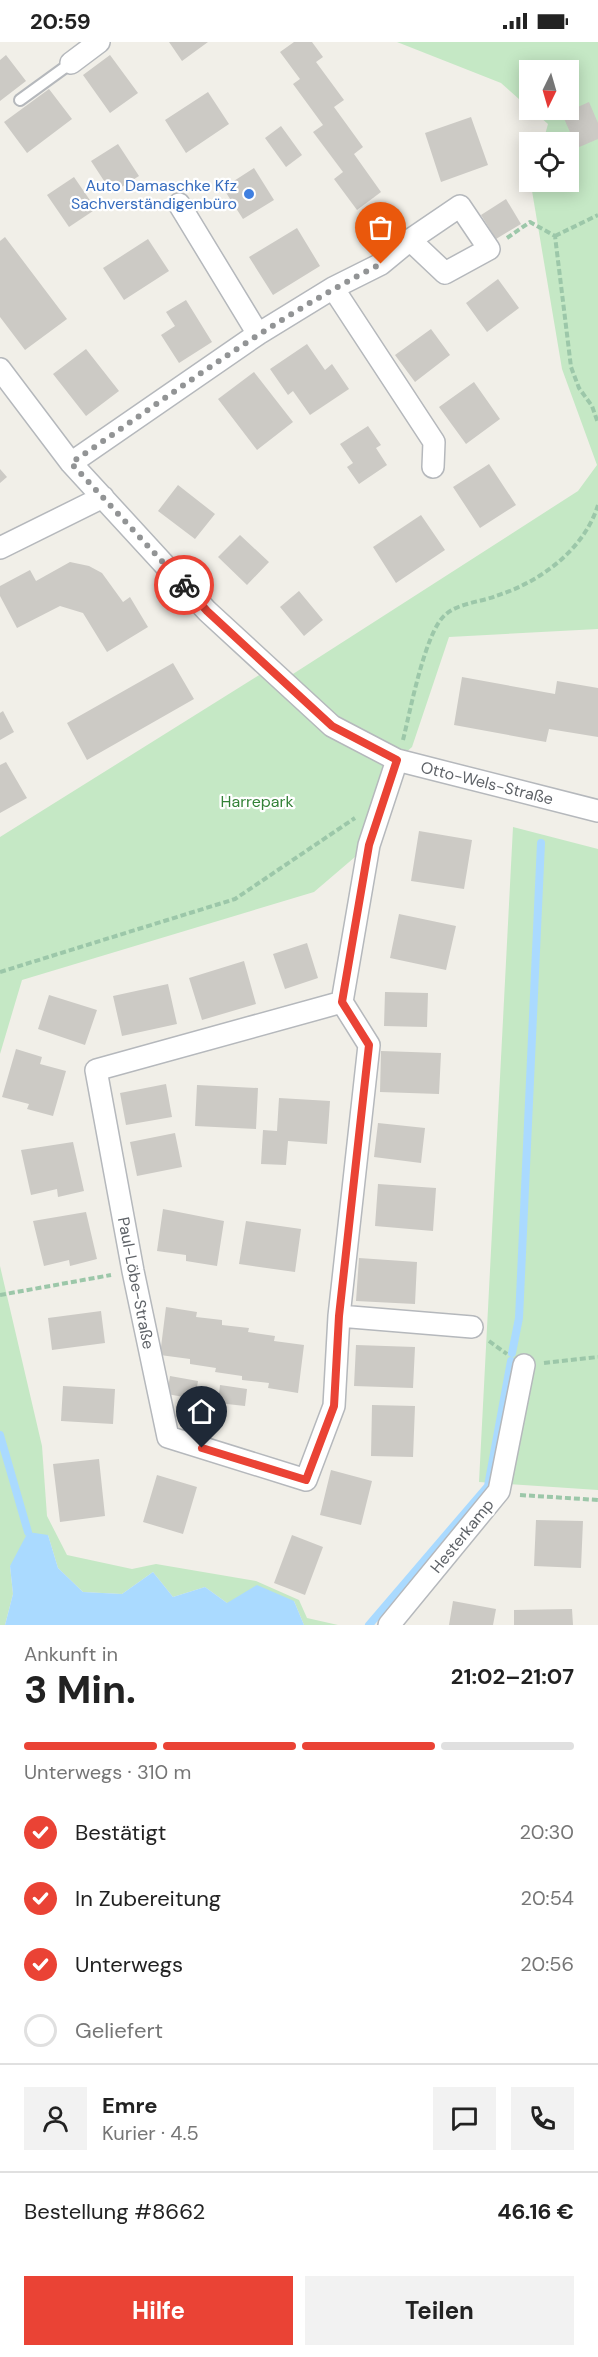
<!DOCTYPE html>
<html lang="de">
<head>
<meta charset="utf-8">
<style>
  body { margin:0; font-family:"DM Sans",sans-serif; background:#f2f2f2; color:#222; height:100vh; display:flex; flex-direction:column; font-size:22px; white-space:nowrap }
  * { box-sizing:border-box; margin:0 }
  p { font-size:20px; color:#767676 }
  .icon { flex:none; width:33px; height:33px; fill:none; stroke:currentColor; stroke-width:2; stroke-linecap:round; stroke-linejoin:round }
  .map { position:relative; height:1583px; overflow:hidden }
  .side { display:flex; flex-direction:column; background:#fff; flex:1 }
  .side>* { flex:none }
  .needle { width:39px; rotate:185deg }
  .tools { position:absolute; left:519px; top:18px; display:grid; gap:12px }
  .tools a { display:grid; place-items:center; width:60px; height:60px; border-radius:0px; background:#fff; box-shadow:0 3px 15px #0003; font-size:30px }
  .pin { position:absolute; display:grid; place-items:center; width:51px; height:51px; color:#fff; margin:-62px -26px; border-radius:50% 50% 50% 0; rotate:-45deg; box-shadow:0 0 6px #0007 }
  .pin .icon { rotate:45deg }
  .courier { position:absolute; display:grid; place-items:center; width:60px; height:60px; margin:-30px; border:4px solid #ea4335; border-radius:50%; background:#fff; color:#222; box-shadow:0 2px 8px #0007 }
  .head em { font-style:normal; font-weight:700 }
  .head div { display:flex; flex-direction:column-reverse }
  .head { display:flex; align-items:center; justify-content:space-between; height:102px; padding:0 24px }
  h1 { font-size:39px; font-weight:700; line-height:45px }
  .bar { display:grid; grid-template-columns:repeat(4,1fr); gap:9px 6px; align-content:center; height:72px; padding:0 24px }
  .bar i { height:8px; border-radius:4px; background:#e0e0e0 }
  .bar .current { background:#ea4335 }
  .bar p { grid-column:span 4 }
  .line { display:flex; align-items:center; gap:15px; padding:0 24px; border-top:2px solid #e0e0e0 }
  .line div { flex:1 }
  .round { display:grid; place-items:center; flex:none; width:63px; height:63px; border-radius:0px; background:#f2f2f2 }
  ol { padding:0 24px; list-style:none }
  li { display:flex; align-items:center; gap:18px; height:66px }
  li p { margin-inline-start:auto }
  li .icon { padding:6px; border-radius:50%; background:#ea4335; color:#fff; stroke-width:4 }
  li:last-child { color:#767676 }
  li i { width:33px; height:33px; border:3px solid #e0e0e0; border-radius:50% }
  .button { display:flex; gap:12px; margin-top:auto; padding:12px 24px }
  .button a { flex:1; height:69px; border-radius:0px; background:#ea4335; color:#fff; font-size:24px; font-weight:700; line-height:69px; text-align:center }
  .button a+a { background:#f2f2f2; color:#222 }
  .status { display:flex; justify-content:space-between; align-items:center; height:42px; padding:0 30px; background:#fff; direction:ltr }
  .status svg { height:16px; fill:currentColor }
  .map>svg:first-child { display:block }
</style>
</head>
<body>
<div class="status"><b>20:59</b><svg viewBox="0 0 49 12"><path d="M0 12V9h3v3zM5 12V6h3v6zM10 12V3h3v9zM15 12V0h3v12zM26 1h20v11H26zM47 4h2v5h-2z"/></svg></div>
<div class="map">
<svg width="598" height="1583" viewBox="0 0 598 1583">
  <rect width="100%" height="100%" fill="#f1efe8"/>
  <path fill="#c5e8c5" d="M397,0h201v587l-149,8 -37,110 -15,13 -28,85 -55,47 -292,88 -22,74v-217l269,-168 13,12 296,-190 19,-26 -35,-96 -31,-184 1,-3h36v-40h-25l5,-18 -16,-14h36v-40h-38l-1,38 -28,-25z
    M513,785l85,22v641l-119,-8z
    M0,1224l42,180 5,70 20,39 65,14 24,-5 100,17 43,19 8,18 31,7h-34l-10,-24 -67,2 -22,-16 -32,10 -20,-25 -31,22 -39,-2 -25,-24 -10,-33 -38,31 3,28 -8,31h-5z"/>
  <path fill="#aadaff" d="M28,1490l20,3 10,33 25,24 39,2 31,-22 20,25 32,-10 22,16 30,-18 37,16 10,24h-299l8,-31 -3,-28z"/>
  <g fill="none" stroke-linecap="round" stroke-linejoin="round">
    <path stroke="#aadaff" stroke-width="8" d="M512,1311l7,-35 22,-475
      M0,1393l28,97
      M369,1583l119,-139 23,-125"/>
  </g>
  <path fill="#cccac5" d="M169,0h39l-26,19z
    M294,0h18l11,15 -7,5 28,38 -10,7 29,40 -9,7 27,38 -24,18 -23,-31 9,-7 -30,-40 10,-7 -30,-41 7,-5 -20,-27z
    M6,13l20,26 -26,20v-41z
    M110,13l28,38 -28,20 -27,-38z
    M49,47l23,30 -45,34 -23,-31z
    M208,50l21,32 -43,29 -21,-33z
    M589,60l9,21v16l-21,9 -15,-34z
    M471,75l17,48 -47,17 -16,-49z
    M281,84l21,29 -16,12 -21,-29z
    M118,102l21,32 -27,17 -21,-32z
    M254,126l20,32 -31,19 -20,-31z
    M74,135l22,32 -27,18 -22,-32z
    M506,157l15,25 -25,15 -15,-24z
    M297,186l23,38 -47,29 -24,-38z
    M5,195l62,82 -42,31 -25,-33v-76z
    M148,197l21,32 -45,29 -21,-32z
    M498,237l21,29 -32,24 -21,-29z
    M186,258l26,42 -33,21 -18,-28 14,-9 -9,-14z
    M431,287l19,26 -35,27 -20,-27z
    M307,302l18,26 7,-6 17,25 -39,26 -17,-24 -5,4 -18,-26z
    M86,307l33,42 -33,25 -33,-42z
    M254,330l39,50 -36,28 -39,-51z
    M474,340l26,37 -34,25 -27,-37z
    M368,384l13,19 -5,3 11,17 -28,19 -12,-17 6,-4 -13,-19z
    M489,422l27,41 -36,23 -27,-41z
    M0,427l7,8 -7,6z
    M178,443l37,29 -20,25 -37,-28z
    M421,473l24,35 -49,33 -23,-36z
    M240,493l29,27 -22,23 -29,-28z
    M70,520l19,4 13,7 21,29 7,-5 18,30 -41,25 -24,-39 -23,-7 -43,22 -17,-32v-10l30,-16 6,11z
    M299,549l24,29 -19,16 -24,-29z
    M173,621l21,36 -107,61 -20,-37z
    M462,635l93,17 2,-13 41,7v49l-49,-8 -3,13 -92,-17z
    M3,669l11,21 -14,8v-27z
    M6,720l21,36 -27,15v-48z
    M419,789l53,9 -8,49 -53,-8z
    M399,872l57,12 -10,44 -56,-12z
    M307,901l11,35 -33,11 -12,-35z
    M244,919l12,43 -54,16 -13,-42z
    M168,942l9,40 -55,12 -9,-40z
    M385,950l43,1 -1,34 -43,-1z
    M49,953l48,15 -12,35 -47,-16z
    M16,1007l26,8 -2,7 26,7 -13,45 -26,-7 2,-5 -27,-7z
    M381,1009l60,2 -2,41 -59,-2z
    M166,1042l6,33 -46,8 -6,-32z
    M197,1043l61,3 -2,41 -61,-3z
    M279,1056l51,3 -3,43 -39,-3 -2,24 -25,-1 2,-34 14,1z
    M378,1081l47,5 -4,35 -47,-6z
    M175,1091l7,34 -45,9 -7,-34z
    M73,1100l11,49 -26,6 -1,-8 -26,6 -10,-45z
    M378,1142l58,4 -3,43 -58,-5z
    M163,1167l61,12 -7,45 -31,-5v-6l-29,-4z
    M86,1170l11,47 -27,7 -1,-6 -25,6 -11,-45z
    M246,1179l55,8 -6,43 -56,-8z
    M359,1216l58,4 -2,42 -59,-3z
    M166,1265l31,5 -1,5 26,3v5l27,3 -1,4 27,4 -1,5 30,4 -6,48 -30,-5 1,-5 -27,-3v-4l-27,-4 1,-4 -26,-4v-5l-30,-4z
    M101,1269l4,32 -53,7 -4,-32z
    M356,1303l59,2 -2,41 -59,-2z
    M170,1334l28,5 -3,18 -28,-5z
    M220,1343l27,4 -2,17 -27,-3z
    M63,1344l52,3 -2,35 -52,-3z
    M372,1363l43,1 -2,51 -42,-1z
    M99,1417l6,57 -45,6 -7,-58z
    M331,1428l41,11 -11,44 -41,-10z
    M157,1433l40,12 -14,47 -40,-12z
    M536,1478l47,1 -2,47 -47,-2z
    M292,1493l31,12 -18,48 -31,-12z
    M453,1559l43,8 -3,16h-44z
    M572,1567l1,16h-59v-15z"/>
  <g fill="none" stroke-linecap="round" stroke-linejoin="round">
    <g stroke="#b5b8bc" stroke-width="14">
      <path id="lane" d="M20,58l51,-37"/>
    </g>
    <g stroke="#b5b8bc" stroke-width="24">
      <path id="street" d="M71,21l28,-21
        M179,162l79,130
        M333,246l101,154 -1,25
        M0,327l71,94 136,148 125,115 65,34 201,51
        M71,421l187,-129 75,-46 48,-24 29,-24 50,-34 29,43 -44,24 -35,-33
        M0,506l103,-51
        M342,960l27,43 -30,271 -5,90 -28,74 -138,-43 -35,-166 -37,-201 246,-68 27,-157 28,-85
        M339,1274l133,11
        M389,1583l110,-134 25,-126"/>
    </g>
    <path stroke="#9cc7a9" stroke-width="4" stroke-dasharray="6 3" stroke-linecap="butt" d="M555,194l43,-21
      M507,196l23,-16 25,14 16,131 8,21 13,18 6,17
      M403,698c7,-28 22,-108 42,-125 13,-12 36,-13 51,-19 44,-14 88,-46 102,-91
      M0,930l235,-73 120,-81
      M0,1253l111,-20
      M489,1299l18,13
      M544,1321l54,-6
      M520,1453l78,5"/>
    <use href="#lane" stroke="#fff" stroke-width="10"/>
    <use href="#street" stroke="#fff" stroke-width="21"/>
  </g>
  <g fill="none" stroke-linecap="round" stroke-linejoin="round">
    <path stroke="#929495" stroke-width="6" stroke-dasharray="0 10.8" d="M184,543l-113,-122c102,-69 200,-144 310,-199"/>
    <path stroke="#ea4335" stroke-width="8" d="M184,543l23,26 125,115 65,34 -28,85 -27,157 27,43 -30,271 -5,90 -28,74 -104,-32"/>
  </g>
  <circle fill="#3f7fe0" stroke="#fff" stroke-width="2" cx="249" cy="152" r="6"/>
  <g text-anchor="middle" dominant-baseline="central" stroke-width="4.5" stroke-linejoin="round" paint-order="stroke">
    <g font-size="16" fill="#366cbe" stroke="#fff" text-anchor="end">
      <text x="237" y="143">Auto Damaschke Kfz<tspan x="237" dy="18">Sachverständigenbüro</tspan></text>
    </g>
    <g font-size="16" fill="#5f6368" stroke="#fff">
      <text transform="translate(487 741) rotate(14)">Otto-Wels-Straße</text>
      <text transform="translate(136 1241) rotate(79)">Paul-Löbe-Straße</text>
      <text transform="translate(462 1494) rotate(-51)">Hesterkamp</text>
    </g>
    <g font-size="16" fill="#348238" stroke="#fff">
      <text x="257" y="759">Harrepark</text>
    </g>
  </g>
</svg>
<div class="tools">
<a><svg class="needle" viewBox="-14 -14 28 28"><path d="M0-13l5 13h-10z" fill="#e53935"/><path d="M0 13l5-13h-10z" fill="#767676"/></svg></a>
<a><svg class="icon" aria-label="locate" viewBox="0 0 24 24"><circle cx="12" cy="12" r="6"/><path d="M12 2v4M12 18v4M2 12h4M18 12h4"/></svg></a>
</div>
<div class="pin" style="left:381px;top:222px;background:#ea580c"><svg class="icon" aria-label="bag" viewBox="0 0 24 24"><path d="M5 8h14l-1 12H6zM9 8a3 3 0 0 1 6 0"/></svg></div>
<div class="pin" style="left:202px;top:1406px;background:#1f2937"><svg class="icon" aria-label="home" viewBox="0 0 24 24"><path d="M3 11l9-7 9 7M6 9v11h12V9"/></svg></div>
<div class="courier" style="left:184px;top:543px"><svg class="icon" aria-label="bike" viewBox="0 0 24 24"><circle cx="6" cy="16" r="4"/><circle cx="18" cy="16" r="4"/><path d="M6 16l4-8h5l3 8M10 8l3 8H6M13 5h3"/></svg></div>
</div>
<section class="side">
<div class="head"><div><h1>3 Min.</h1><p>Ankunft in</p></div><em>21:02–21:07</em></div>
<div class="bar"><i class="current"></i><i class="current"></i><i class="current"></i><i></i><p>Unterwegs · 310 m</p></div>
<ol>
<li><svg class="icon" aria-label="check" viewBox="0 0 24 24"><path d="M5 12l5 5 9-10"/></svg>Bestätigt<p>20:30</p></li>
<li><svg class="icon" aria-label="check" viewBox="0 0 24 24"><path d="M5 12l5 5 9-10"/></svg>In Zubereitung<p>20:54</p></li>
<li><svg class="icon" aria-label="check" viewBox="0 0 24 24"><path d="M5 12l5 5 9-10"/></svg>Unterwegs<p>20:56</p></li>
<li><i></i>Geliefert</li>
</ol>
<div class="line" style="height:108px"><a class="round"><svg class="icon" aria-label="person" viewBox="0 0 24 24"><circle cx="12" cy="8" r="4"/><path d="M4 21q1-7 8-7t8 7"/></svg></a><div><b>Emre</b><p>Kurier · 4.5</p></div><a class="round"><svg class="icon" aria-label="chat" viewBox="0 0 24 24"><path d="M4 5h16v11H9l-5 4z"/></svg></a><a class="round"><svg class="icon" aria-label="phone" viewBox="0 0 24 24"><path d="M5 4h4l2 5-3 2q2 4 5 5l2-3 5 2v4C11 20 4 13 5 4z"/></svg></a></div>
<div class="line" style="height:78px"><div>Bestellung #8662</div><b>46.16 €</b></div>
<div class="button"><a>Hilfe</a><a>Teilen</a></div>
</section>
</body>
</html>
